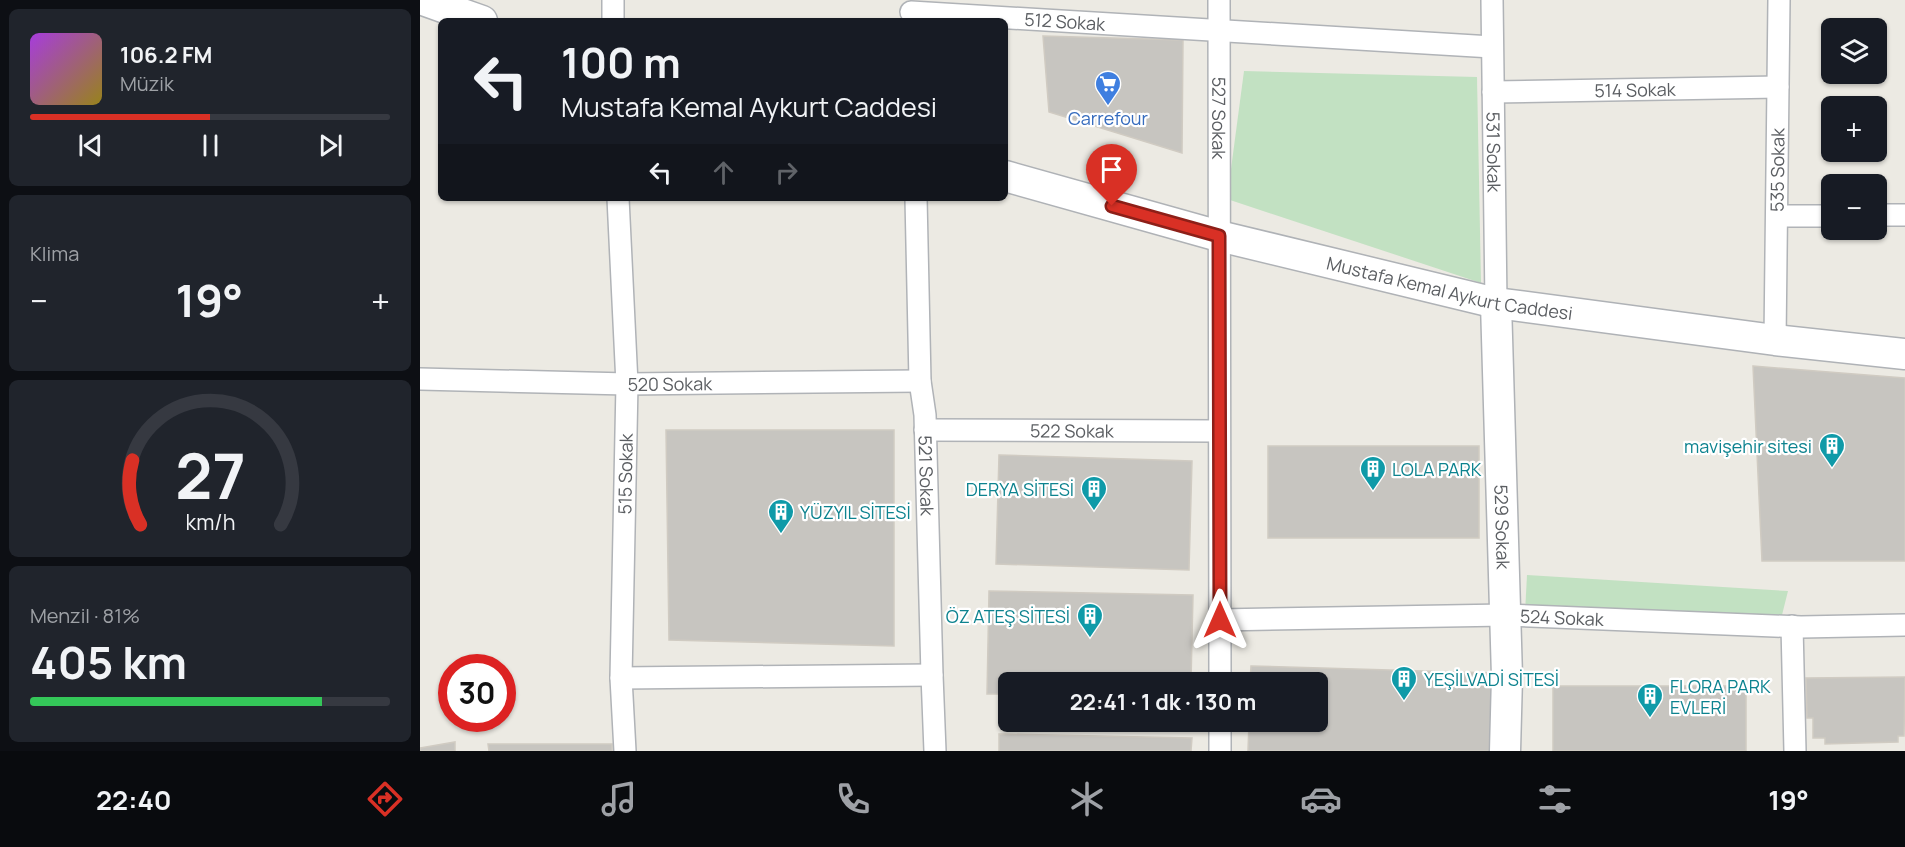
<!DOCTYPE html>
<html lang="tr">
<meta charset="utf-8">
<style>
:root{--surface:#171b24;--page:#20242c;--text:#f1f3f6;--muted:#9ea1a6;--line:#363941;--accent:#d93025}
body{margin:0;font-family:Manrope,sans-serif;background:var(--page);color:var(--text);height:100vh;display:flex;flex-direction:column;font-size:22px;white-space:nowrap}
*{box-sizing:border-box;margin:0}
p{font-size:20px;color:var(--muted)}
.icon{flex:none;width:33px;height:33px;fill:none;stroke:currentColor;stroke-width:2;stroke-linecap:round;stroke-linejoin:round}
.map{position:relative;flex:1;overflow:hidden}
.drawer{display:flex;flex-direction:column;gap:9px;padding:9px;background:#0d0f14;width:420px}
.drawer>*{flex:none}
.top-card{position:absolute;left:18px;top:18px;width:570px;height:183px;border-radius:9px;box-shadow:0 2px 4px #0004;background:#171b24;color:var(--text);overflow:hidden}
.tools{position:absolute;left:1401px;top:18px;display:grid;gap:12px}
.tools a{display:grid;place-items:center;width:66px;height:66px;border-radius:9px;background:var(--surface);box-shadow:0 2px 4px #0004;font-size:30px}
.speed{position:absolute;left:18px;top:654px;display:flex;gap:12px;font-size:30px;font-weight:700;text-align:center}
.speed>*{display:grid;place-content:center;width:78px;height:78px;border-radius:50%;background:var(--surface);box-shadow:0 2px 4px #0004;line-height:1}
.speed .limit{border:9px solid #d22;background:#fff;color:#111}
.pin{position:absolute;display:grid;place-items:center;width:51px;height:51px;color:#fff;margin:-62px -26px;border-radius:50% 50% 50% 0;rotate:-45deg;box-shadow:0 0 6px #0007}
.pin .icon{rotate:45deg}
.me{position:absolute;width:66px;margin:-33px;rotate:0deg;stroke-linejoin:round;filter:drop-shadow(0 0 4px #0008)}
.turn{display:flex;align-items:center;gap:21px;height:126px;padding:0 24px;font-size:27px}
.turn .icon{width:78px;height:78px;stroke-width:2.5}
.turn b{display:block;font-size:42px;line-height:51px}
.lanes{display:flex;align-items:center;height:57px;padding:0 24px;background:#0003;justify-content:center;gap:30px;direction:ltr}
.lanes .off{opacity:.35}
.big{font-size:45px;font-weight:700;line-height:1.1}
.drawer .card{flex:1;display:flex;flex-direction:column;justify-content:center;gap:9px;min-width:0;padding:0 21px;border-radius:9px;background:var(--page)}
.drawer .dial{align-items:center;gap:0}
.dial svg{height:156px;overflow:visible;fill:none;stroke:var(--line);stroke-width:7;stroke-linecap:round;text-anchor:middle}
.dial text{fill:var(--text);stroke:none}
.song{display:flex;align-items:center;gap:18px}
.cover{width:72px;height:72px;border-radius:9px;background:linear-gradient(135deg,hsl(280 70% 55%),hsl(50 70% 35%))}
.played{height:6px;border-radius:3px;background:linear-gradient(90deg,var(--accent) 50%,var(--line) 50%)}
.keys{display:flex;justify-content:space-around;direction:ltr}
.heat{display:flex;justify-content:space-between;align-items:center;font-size:33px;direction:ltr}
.charge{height:9px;border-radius:4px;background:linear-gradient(90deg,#34c759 81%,var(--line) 0)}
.trip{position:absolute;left:578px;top:672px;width:330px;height:60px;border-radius:9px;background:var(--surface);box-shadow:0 2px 4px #0004;font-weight:700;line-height:60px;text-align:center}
.tab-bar{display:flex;height:96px;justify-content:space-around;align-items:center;background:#090b0e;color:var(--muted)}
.tab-bar .icon{width:42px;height:42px}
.tab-bar .on{color:var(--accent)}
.tab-bar b{font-size:27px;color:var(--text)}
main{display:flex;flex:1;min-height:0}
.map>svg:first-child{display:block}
.green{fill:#c2e1c2}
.building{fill:#c7c5c0;stroke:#d0cbc2;stroke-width:1.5}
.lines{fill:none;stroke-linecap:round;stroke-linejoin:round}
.street-casing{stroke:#b0b3b7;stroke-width:24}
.secondary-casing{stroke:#afb2b6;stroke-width:33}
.street{stroke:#fff;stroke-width:21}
.secondary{stroke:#fff;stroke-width:30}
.route-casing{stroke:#8d1f18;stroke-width:15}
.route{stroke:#d93025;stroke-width:10}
.labels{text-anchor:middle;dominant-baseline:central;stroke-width:4.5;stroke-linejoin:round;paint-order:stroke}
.street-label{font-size:18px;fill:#5b5e62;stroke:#fff}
.shop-label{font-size:18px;fill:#366cbe;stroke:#fff}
.culture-label{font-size:18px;fill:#0d838f;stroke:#fff;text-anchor:start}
</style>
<main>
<section class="drawer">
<div class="card">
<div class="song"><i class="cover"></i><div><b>106.2 FM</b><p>Müzik</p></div></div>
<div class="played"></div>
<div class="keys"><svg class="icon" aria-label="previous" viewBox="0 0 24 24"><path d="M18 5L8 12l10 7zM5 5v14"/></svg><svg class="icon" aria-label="pause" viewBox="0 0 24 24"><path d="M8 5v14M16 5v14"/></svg><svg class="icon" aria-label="next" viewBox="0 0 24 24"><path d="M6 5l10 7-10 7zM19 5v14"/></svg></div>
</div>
<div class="card"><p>Klima</p>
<div class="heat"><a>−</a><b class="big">19°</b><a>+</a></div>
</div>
<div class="card dial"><svg viewBox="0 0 100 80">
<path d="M14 69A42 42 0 1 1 86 69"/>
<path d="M14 69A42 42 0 0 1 10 36" stroke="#d93025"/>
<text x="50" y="56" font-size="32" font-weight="700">27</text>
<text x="50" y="72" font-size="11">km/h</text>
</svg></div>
<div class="card"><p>Menzil · 81%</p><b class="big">405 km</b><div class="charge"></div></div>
</section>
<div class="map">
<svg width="1485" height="751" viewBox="0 0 1485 751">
<rect width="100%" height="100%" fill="#eceae3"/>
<!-- green -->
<g class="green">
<polygon points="824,71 1057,77 1061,283 807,199"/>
<polygon points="1107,575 1368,591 1360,623 1105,613"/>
</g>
<!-- building -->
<g class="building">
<polygon points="623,36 763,40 762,153 629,112"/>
<polygon points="1333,366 1485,378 1485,561 1342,561"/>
<polygon points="246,430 474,430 474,646 249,640"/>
<rect x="848" y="446" width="211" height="92"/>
<polygon points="579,455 772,461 769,570 576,564"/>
<polygon points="569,591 773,595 771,682 588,682 588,694 567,694"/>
<polygon points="831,666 1072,673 1069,751 828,751 829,722 897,722 897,682 830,682"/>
<polygon points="1485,677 1484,736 1478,736 1478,742 1405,744 1405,738 1393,738 1393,718 1387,718 1386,678"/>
<rect x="1133" y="686" width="193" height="65"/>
<polygon points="579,734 772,738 771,751 579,751"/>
<polygon points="35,742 35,751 0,751 0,748"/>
<polygon points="68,744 192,744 192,751 69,751"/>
</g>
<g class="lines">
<defs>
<g id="street">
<path id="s1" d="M799,0L800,682"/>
<path id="s2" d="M1072,0L1076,303"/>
<path id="s3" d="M491,12L1072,47"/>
<polyline points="193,21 193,0"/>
<path id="s4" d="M1073,92L1358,87"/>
<polyline points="198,198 207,384 201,678 205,751"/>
<path id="s5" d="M496,198L500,381L505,415L512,675L515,751"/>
<polyline points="1456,215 1485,215"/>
<polyline points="1357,216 1412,216"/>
<path id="s6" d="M1355,340L1359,0"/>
<path id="s7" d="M0,379L207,384L500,381"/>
<path id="s8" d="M505,430L799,431"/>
<path id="s9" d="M800,620L1085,615L1381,627L1485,625"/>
<polyline points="1372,626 1375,751"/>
<polyline points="201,678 512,675"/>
<polyline points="800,722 800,751"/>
</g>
<g id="secondary">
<polyline points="3,0 62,21"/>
<path id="s10" d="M585,176L799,236L1076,303L1355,340L1485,354"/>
<path id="s11" d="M1076,303L1087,677L1085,751"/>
</g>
</defs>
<!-- street casing -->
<use href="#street" class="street-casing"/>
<!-- secondary casing -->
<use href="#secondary" class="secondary-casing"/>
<!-- street -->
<use href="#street" class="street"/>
<!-- secondary -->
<use href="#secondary" class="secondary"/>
</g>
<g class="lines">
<defs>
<polyline id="route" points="692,206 799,236 800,620"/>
</defs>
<!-- route casing -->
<use href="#route" class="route-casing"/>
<!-- route -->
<use href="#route" class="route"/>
</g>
<!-- icons -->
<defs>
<symbol id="supermarket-pin" viewBox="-11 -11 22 30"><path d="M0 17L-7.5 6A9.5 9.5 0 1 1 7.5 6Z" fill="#3f7fe0" stroke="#fff"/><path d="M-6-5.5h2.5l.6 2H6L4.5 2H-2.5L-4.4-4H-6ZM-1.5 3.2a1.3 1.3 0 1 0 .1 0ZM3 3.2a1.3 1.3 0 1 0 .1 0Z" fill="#fff"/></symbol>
<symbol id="building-pin" viewBox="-11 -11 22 30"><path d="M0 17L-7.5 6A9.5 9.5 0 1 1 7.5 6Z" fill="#0f9aa8" stroke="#fff"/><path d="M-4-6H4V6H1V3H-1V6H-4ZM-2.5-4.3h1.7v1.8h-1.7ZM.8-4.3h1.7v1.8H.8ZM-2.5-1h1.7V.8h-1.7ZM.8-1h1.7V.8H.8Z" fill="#fff"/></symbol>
</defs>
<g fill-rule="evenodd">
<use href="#supermarket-pin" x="673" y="69" width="30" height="40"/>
<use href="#building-pin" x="1397" y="431" width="30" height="40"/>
<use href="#building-pin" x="938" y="454" width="30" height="40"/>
<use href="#building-pin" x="659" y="474" width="30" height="40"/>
<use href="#building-pin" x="346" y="497" width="30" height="40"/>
<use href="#building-pin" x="655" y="601" width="30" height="40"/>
<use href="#building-pin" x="969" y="664" width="30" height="40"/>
<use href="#building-pin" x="1215" y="681" width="30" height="40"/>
</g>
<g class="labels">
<!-- street labels -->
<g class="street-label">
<text stroke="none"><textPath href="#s3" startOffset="154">512 Sokak</textPath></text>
<text stroke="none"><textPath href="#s4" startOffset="142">514 Sokak</textPath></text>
<text stroke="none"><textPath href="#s1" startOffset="118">527 Sokak</textPath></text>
<text stroke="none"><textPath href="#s2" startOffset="152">531 Sokak</textPath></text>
<text stroke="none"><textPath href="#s6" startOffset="170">535 Sokak</textPath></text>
<text stroke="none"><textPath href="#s10" startOffset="459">Mustafa Kemal Aykurt Caddesi</textPath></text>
<text stroke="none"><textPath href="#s7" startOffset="250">520 Sokak</textPath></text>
<text stroke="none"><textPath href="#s8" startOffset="147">522 Sokak</textPath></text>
<text transform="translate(205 474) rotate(-89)">515 Sokak</text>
<text stroke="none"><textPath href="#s5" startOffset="278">521 Sokak</textPath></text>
<text stroke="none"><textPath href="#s11" startOffset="224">529 Sokak</textPath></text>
<text stroke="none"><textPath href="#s9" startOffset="342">524 Sokak</textPath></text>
</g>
<!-- shop labels -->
<g class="shop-label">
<text x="688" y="118">Carrefour</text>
</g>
<!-- culture labels -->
<g class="culture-label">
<text x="1392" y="446" text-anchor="end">mavişehir sitesi</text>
<text x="972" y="469">LOLA PARK</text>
<text x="654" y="489" text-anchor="end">DERYA SİTESİ</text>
<text x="380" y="512">YÜZYIL SİTESİ</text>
<text x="650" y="616" text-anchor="end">ÖZ ATEŞ SİTESİ</text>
<text x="1004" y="679">YEŞİLVADİ SİTESİ</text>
<text x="1250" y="686">FLORA PARK<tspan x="1250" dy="21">EVLERİ</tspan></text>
</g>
</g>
</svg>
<div class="tools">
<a><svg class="icon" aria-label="layers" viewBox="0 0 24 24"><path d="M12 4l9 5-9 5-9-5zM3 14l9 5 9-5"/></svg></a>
<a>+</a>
<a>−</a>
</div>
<div class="speed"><div class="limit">30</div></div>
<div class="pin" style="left:692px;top:206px;background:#d93025"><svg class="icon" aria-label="arrive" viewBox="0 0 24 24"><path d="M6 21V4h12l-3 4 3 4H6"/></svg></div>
<svg class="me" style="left:800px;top:620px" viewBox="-20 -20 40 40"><path d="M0-17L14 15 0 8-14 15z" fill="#d93025" stroke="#fff" stroke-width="4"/></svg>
<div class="trip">22:41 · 1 dk · 130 m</div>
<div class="top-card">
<div class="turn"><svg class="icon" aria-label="left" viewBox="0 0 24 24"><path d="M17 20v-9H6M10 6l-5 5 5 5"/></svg><div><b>100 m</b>Mustafa Kemal Aykurt Caddesi</div></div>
<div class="lanes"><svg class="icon" aria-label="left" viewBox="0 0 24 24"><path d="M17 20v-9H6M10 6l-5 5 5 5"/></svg><svg class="icon off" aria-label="ahead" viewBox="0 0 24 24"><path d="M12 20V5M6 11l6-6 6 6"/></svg><svg class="icon off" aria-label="right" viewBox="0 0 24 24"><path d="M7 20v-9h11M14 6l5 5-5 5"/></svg></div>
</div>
</div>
</main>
<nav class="tab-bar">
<b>22:40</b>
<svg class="icon on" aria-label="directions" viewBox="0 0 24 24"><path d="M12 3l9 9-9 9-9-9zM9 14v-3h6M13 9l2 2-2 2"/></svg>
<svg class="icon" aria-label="music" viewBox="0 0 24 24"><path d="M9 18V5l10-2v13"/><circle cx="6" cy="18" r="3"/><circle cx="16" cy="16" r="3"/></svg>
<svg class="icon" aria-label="phone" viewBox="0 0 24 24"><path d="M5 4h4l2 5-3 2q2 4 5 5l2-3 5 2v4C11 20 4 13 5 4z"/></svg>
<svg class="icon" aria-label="climate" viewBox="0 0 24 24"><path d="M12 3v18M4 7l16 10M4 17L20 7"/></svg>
<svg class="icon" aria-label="car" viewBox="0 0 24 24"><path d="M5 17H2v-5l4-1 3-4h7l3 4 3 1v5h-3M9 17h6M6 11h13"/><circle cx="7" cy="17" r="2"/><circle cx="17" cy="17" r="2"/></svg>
<svg class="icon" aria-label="filters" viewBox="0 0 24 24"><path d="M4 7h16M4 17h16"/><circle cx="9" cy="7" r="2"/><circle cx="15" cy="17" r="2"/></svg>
<b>19°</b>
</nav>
